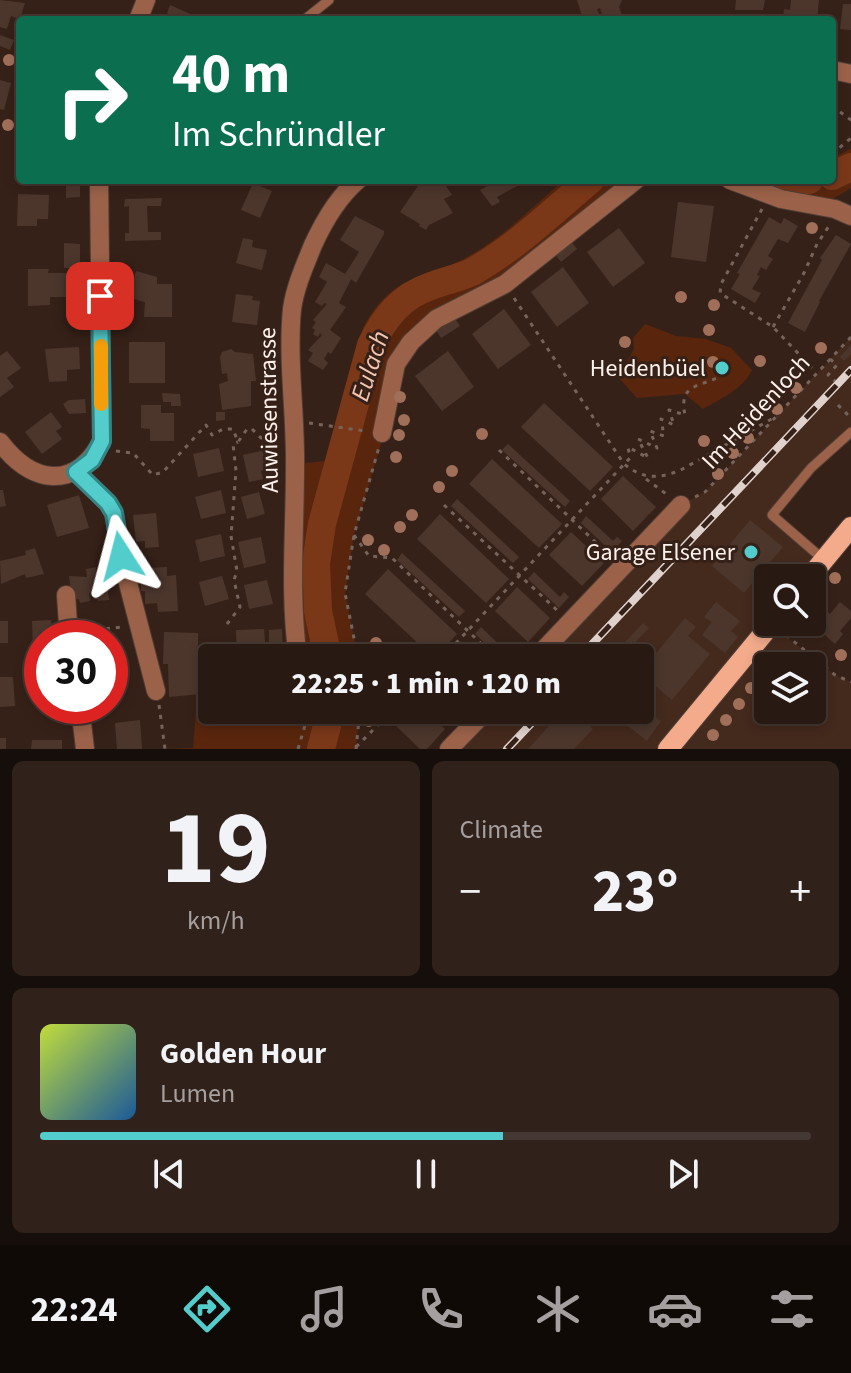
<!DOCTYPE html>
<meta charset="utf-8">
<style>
:root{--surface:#281912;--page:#30221b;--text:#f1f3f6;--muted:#a5a09f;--line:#443832;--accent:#52cdcc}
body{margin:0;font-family:"Source Sans 3",sans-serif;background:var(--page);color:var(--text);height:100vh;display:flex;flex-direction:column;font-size:30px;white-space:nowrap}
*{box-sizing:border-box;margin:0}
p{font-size:26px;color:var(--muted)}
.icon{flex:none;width:44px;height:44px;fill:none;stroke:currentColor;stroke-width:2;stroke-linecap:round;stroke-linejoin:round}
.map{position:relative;height:749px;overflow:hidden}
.drawer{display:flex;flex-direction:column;gap:12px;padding:12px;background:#160e0a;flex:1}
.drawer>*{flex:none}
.banner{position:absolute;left:16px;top:16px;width:820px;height:168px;border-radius:8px;box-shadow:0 4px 12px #0003,0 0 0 2px var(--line);background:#0b6e4f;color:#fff;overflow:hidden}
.controls{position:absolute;left:754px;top:564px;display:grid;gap:16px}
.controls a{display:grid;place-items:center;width:72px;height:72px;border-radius:8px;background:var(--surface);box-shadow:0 4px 12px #0003,0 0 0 2px var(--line);font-size:40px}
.speed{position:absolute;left:24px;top:620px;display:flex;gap:16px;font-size:40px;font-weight:700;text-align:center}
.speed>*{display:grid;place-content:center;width:104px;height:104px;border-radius:50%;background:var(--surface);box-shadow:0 4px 12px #0003,0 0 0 2px var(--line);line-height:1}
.speed .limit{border:12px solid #d22;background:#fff;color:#111}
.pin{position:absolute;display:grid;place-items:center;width:68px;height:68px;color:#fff;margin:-34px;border-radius:16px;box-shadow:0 4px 12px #0006}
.me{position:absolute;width:88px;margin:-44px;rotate:351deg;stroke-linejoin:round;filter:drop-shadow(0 0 6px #0008)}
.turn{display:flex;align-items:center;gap:28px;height:168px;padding:0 24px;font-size:36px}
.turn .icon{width:104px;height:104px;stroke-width:2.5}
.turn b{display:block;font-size:56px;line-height:68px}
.big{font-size:60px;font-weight:800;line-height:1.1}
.drawer .widget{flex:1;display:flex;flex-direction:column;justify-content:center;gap:12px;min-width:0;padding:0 28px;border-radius:12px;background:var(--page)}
.drawer .dial{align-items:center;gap:0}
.dial b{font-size:104px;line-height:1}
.song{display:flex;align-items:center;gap:24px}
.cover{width:96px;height:96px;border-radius:12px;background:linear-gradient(135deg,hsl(70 70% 55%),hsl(210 70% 35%))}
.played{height:8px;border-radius:4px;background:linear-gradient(90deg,var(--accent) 60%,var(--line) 60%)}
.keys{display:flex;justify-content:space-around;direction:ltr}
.heat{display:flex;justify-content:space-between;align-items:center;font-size:44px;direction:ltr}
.drawer .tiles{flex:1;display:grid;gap:12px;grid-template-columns:1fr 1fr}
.widget:last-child{grid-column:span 2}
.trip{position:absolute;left:198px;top:644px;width:456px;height:80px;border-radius:8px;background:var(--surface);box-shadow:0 4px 12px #0003,0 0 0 2px var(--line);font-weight:800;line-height:80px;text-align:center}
.menu{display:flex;height:128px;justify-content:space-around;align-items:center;background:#100a07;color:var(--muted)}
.menu .icon{width:56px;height:56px}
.menu .current{color:var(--accent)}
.menu b{font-size:36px;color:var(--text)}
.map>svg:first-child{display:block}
.built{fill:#44291d;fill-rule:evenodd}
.green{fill:#59260d}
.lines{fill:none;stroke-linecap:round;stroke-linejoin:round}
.river{stroke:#7a3819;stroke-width:28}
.building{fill:#4c362c}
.lane-casing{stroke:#523e36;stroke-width:11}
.street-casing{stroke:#523e36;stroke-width:20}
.primary-casing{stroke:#523e36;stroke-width:22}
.path{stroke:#76645c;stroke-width:3;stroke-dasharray:4 6;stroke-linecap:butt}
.lane{stroke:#9b6249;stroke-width:9}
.street{stroke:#9b6249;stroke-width:18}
.primary{stroke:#f3ab8c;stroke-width:20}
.rail-casing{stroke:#dfd2cc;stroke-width:8}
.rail{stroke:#362118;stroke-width:5;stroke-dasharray:15;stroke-linecap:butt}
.tree{fill:#a06f5a}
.route-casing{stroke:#358585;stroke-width:20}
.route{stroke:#52cdcc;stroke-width:14}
.slow{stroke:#f59e0b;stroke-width:14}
.poi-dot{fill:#52cdcc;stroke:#362118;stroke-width:3}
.labels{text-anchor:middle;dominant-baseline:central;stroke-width:6;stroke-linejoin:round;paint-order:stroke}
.poi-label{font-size:24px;fill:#fdf1ec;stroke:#362118;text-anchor:end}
.street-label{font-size:24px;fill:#fdf1ec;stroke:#362118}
.water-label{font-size:26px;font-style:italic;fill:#f5c5b0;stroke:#362118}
</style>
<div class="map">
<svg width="851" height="749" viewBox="0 0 851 749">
<rect width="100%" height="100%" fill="#362118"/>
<!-- built -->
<path class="built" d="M851,337V433L772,514L824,560L809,578H768V622L835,675L851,682V749H449L487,710H640V658H536L681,505L705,492ZM768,666H812V710H768Z"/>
<!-- green -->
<g class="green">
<polygon points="851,149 851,188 821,206 730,180 832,180 832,158"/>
<path d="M564,180H636L411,342L354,535L345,593L358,658H298L295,464L325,461L363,328C395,269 423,284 472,254C503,237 537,203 564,180Z"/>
<path d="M645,324L676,336L706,339L731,348L752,370C742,390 722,398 703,409L685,394L637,398L618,377L634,349L633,338Z"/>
<polygon points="212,707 212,710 360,710 356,747 356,749 165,749 193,748 196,712"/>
</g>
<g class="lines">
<!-- river -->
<g class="river">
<polyline points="832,176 851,167"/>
<polyline points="784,180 792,183 809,180"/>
<path d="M328,658L318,611L316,563L322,524L371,345C384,318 401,296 431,286C444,281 459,278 472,272C515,248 552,212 590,180"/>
<polyline points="321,749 331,710"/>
</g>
</g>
<!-- building -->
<g class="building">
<polygon points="0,0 25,3 20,19 11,16 7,29 0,27"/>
<polygon points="577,0 622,0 619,7 622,15 604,20 600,8 597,9 601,20 591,20 589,14 582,16"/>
<polygon points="736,0 765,0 763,10 735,10"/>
<polygon points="791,0 819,0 817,20 783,19 784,9 790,10"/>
<polygon points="843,4 851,4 851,30 840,29"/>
<polygon points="170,5 204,20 169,20 171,15 167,13"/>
<polygon points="0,35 14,40 10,50 0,46"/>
<polygon points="0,80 11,83 4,110 0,109"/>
<polygon points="416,180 442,180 452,195 444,199 453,213 429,225 426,230 419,226 420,224 400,212 418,186 414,181"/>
<polygon points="499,180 528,180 497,197 500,202 492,206 480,190"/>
<polygon points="253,183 272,191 260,218 241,210"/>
<polygon points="66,185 80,185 80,197 66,198"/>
<polygon points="18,194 49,195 48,219 37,219 37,226 17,226"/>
<polygon points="162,198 161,206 147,206 148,232 161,232 161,240 125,241 125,233 129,233 129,206 124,207 125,199"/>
<polygon points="678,202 714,206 706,262 671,257"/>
<polygon points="355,216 384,231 384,234 356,283 351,279 339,303 346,307 330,330 341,338 331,354 328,352 324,359 328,363 323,370 308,361 313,353 308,350 322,335 320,333 318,337 313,334 315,330 312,328 316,322 313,320 327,304 324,303 322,306 315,302 327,282 319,277 326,263 345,274 359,252 340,240"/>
<polygon points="769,217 781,224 784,218 798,226 788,243 778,239 768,256 773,259 766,270 761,267 757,275 760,276 752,289 761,293 755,303 731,289 740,274 737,273"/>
<polygon points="619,228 645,263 613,287 587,252"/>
<polygon points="836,235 851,244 819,301 820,302 805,332 788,323 822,260 820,258"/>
<polygon points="243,238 253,240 252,247 267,250 262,270 236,263"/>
<polygon points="571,241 577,249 561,262 555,254"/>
<polygon points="64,243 80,244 80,268 64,268"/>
<polygon points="563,267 589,303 557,327 531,292"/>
<polygon points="28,269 49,269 48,273 75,273 75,297 50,297 50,305 28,306"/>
<polygon points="136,271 157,277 157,284 172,284 172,317 144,317 145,302 129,298"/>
<polygon points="236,294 253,296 252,300 260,301 257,325 232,322"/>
<polygon points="504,309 531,345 498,369 472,334"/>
<polygon points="454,317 460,326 441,338 436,330"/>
<rect x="129" y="342" width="36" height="41"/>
<polygon points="851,345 851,354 844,361 840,357"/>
<polygon points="79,347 80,369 67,370 67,381 49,382 45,349"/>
<polygon points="231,349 235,352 253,354 256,381 251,381 251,406 222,410 219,384 228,381 227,373 222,374 220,357 222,352"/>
<polygon points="7,351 21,368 7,378 14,387 0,397 0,356"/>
<polygon points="448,351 474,387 442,411 415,376"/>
<polygon points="162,393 180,394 181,406 171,406 171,402 163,402"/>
<polygon points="85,399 86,413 69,414 63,404 69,400"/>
<polygon points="544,403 613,467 590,491 521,427"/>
<polygon points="141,405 161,405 161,413 174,413 174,441 150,441 150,429 141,428"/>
<polygon points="51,412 62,427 56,431 62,439 42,454 25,432"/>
<polygon points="216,412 225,412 225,420 216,421"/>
<polygon points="508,444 570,501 565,507 502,450"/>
<polygon points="219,448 224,471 198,477 193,454"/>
<polygon points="265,450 269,469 261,471 263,479 249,482 243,455"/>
<polygon points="492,459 562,524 539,548 469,484"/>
<polygon points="623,476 656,507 633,531 601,499"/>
<polygon points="0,490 3,490 6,506 0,507"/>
<polygon points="221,490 226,513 201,519 195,497"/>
<polygon points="259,492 265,514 247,519 241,497"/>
<polygon points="79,495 89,528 57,537 47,505"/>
<polygon points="457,499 519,557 513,563 451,506"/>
<polygon points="156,513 159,547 145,548 145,541 136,542 133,515"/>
<polygon points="440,514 509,579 486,603 417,539"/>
<polygon points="586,516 613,541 617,537 622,541 612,552 581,523"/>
<polygon points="750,520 783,547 744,593 712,566"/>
<polygon points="571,532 604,563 582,586 549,555"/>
<polygon points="221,534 225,556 200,562 195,540"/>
<polygon points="261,537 266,563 244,568 238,542"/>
<polygon points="35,548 44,574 26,578 25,574 1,584 0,561 26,555 25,551"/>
<polygon points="402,553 465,611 459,617 397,560"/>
<polygon points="96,567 96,570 105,569 109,600 98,601 96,592 89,593 90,601 80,603 79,599 72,600 69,576 87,577 86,569"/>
<polygon points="167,567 167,576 176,575 178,611 158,612 157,603 145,604 145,591 141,591 141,575 146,575 146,568"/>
<polygon points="388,569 457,634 434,658 365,594"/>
<polygon points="534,572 560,597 564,592 569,597 559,608 528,579"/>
<polygon points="222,576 229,599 205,606 199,582"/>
<polygon points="267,580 273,604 249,609 244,585"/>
<polygon points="517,587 550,618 528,642 495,611"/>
<polygon points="716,602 740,621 731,631 738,637 725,653 702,635 712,622 704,617"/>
<polygon points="840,602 851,611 851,618 840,631 843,634 835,644 824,634 821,638 809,628 824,609 830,614"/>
<polygon points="685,618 696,627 688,636 710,654 672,700 640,673"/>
<polygon points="51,620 53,638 42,638 42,647 33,648 32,621"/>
<rect x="0" y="621" width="8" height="22"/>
<polygon points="643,623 649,628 620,658 610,658"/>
<polygon points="481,627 507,652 512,647 516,652 511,658 501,658 475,634"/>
<polygon points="264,629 265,642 269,642 269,630 282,629 283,658 269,658 269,650 265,651 265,658 237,658 236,630"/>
<polygon points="164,632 198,633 198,664 202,665 201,694 169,697 168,664 163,664"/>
<polygon points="465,643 481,658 451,658"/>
<polygon points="120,648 125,682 110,685 110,650"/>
<polygon points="0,677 13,677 15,706 0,707"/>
<polygon points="42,679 42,700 40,700 38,680"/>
<polygon points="642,707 661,721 647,741 628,726"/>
<polygon points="401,710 425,710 445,729 427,749 420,749 391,721"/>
<polygon points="445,710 461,710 453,718"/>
<polygon points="564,710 573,710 593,729 574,749 528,749"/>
<polygon points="140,720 142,749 117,749 115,723"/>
<rect x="0" y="738" width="6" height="11"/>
<polygon points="32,740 62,740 62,749 31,749"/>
</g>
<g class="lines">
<defs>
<g id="lane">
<polyline points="304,20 329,0"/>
<polyline points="824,560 772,515 811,468 851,432"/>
</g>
<g id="street">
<polyline points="138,20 146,0"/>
<polyline points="832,70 851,74"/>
<polyline points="730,180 781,199 835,209 851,216"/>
<polyline points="382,433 396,364 411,342 436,319 505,284 636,180"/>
<path d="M0,442C31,483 74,492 102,441L99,180"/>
<polyline points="76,472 108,503 114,513 121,556 156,691"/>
<polyline points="66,595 69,638"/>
<path d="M298,658C289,595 295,532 295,468C296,416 287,361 292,309C295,287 305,265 313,245C324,221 338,197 358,180"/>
<polyline points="536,658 681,505"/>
<polyline points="80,706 85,749"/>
<polyline points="449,749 487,710"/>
</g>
<g id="primary">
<polyline points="809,578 851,527"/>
<polyline points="668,749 773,622"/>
</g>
</defs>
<!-- lane casing -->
<use href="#lane" class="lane-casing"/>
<!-- street casing -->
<use href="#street" class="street-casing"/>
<!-- primary casing -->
<use href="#primary" class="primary-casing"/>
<!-- path -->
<g class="path">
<polyline points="832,106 851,120"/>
<polyline points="832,154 851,138"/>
<polyline points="817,180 819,190"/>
<polyline points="762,209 721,284 720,293 773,327 816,372"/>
<path d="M514,298L624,464C643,479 656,479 679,471L777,416"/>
<polyline points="773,327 804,273 817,244 829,226"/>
<polyline points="830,359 837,365 828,375 835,381"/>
<polyline points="838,405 851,418"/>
<polyline points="309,423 365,431"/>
<polyline points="499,450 610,556"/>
<polyline points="116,451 133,453 153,475 163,472 206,425 212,435 223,429 233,429 238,442 247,429 252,429 261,438 274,435 277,423"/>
<polyline points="646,479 669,496"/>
<polyline points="695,497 705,492 851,337"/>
<polyline points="444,505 558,611"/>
<polyline points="354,535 369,556 392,558 496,658"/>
<polyline points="227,624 240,607 234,580 237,571 231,536 236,471 233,444 238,442"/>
<polyline points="86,631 122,627"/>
<polyline points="786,635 835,675 851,682"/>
<polyline points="358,658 345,593 354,535 379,447"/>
<path d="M442,658L630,458L628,447L648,458L638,439L657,448L650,431L664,436L661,419L674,425L669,410L685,415C678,383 701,387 721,376L722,368"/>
<polyline points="159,705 165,749"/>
<polyline points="441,710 454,722"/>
<polyline points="356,747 393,710"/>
<polyline points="298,749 306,722 305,710"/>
<polyline points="356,749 360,710"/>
</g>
<!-- lane -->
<use href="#lane" class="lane"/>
<!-- street -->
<use href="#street" class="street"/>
<!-- primary -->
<use href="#primary" class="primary"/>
<defs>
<g id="rail">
<polyline points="579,658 851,370"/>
<polyline points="507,749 544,710"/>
</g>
</defs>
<!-- rail casing -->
<use href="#rail" class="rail-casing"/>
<!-- rail -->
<use href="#rail" class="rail"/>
</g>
<!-- trees -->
<g class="tree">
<circle cx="9" cy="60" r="6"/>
<circle cx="8" cy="125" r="6"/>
<circle cx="812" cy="228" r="6"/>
<circle cx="681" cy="297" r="6"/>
<circle cx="714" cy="305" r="6"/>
<circle cx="709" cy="330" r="6"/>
<circle cx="625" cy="342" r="6"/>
<circle cx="821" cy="348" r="6"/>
<circle cx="760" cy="361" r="6"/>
<circle cx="713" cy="362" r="6"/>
<circle cx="796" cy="388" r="6"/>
<circle cx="400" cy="397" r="6"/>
<circle cx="777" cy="409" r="6"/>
<circle cx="404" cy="420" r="6"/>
<circle cx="482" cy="434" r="6"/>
<circle cx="399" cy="435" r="6"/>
<circle cx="748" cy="438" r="6"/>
<circle cx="704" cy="441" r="6"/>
<circle cx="733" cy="453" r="6"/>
<circle cx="396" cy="457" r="6"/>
<circle cx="452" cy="471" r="6"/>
<circle cx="718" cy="474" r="6"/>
<circle cx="439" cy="487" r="6"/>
<circle cx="412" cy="515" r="6"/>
<circle cx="400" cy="527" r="6"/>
<circle cx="368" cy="540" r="6"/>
<circle cx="384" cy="550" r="6"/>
<circle cx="835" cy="578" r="6"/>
<circle cx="801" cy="629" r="6"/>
<circle cx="376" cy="643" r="6"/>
<circle cx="841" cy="655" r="6"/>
<circle cx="776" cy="659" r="6"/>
<circle cx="751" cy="688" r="6"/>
<circle cx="739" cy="704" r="6"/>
<circle cx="726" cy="720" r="6"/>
<circle cx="369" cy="721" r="6"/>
<circle cx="713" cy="735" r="6"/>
</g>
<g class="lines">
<defs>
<polyline id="route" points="100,296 102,441 92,460 76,472 108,503 114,513 121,556"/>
</defs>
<!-- route casing -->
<use href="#route" class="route-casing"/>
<!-- route -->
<use href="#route" class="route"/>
<!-- slow -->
<polyline class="slow" points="101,346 101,404"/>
</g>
<!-- markers -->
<g class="poi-dot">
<circle cx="722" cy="368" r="8"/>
<circle cx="751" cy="552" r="8"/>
</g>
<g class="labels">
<!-- poi labels -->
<g class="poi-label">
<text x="706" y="368">Heidenbüel</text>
<text x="735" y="552">Garage Elsener</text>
</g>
<!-- street labels -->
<g class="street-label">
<text transform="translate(269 410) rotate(-91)">Auwiesenstrasse</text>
<text transform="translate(756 412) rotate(-47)">Im Heidenloch</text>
</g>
<!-- water labels -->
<g class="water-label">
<text transform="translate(370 366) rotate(-72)">Eulach</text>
</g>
</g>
</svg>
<div class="controls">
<a><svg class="icon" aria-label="search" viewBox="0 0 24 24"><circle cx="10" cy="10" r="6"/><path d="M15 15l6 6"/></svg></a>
<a><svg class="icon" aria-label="layers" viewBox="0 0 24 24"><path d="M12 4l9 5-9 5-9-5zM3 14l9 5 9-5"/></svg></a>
</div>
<div class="speed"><div class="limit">30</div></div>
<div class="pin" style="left:100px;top:296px;background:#d93025"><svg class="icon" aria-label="arrive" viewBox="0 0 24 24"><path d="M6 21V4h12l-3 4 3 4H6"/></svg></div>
<svg class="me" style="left:121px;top:556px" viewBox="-20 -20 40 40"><path d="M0-17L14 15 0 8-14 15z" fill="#52cdcc" stroke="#fff" stroke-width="4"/></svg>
<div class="trip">22:25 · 1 min · 120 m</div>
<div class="banner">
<div class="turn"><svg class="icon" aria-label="right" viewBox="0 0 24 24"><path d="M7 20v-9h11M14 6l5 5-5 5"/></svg><div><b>40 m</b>Im Schründler</div></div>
</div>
</div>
<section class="drawer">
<div class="tiles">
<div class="widget dial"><b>19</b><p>km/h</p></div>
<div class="widget"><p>Climate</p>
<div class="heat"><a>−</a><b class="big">23°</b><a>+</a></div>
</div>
<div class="widget">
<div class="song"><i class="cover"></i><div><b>Golden Hour</b><p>Lumen</p></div></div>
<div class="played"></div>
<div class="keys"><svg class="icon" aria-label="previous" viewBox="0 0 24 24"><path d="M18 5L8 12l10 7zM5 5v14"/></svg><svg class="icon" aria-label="pause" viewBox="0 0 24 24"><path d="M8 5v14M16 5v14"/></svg><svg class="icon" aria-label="next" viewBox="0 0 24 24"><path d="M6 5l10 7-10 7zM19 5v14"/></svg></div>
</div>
</div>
</section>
<nav class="menu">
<b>22:24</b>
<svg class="icon current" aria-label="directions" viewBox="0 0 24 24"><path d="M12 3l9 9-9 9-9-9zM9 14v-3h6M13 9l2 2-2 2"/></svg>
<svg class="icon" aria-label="music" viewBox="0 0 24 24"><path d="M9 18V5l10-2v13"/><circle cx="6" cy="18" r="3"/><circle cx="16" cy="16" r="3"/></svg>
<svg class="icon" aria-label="phone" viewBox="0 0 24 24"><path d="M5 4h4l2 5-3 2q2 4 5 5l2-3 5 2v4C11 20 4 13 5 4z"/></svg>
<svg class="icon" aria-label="climate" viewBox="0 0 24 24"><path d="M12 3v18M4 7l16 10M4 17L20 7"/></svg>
<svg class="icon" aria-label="car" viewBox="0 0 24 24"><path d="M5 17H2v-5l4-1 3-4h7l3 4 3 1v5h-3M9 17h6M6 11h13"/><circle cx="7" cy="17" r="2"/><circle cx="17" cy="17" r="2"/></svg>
<svg class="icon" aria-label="filters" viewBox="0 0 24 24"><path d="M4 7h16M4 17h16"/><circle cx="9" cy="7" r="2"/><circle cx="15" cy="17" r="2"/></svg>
</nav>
